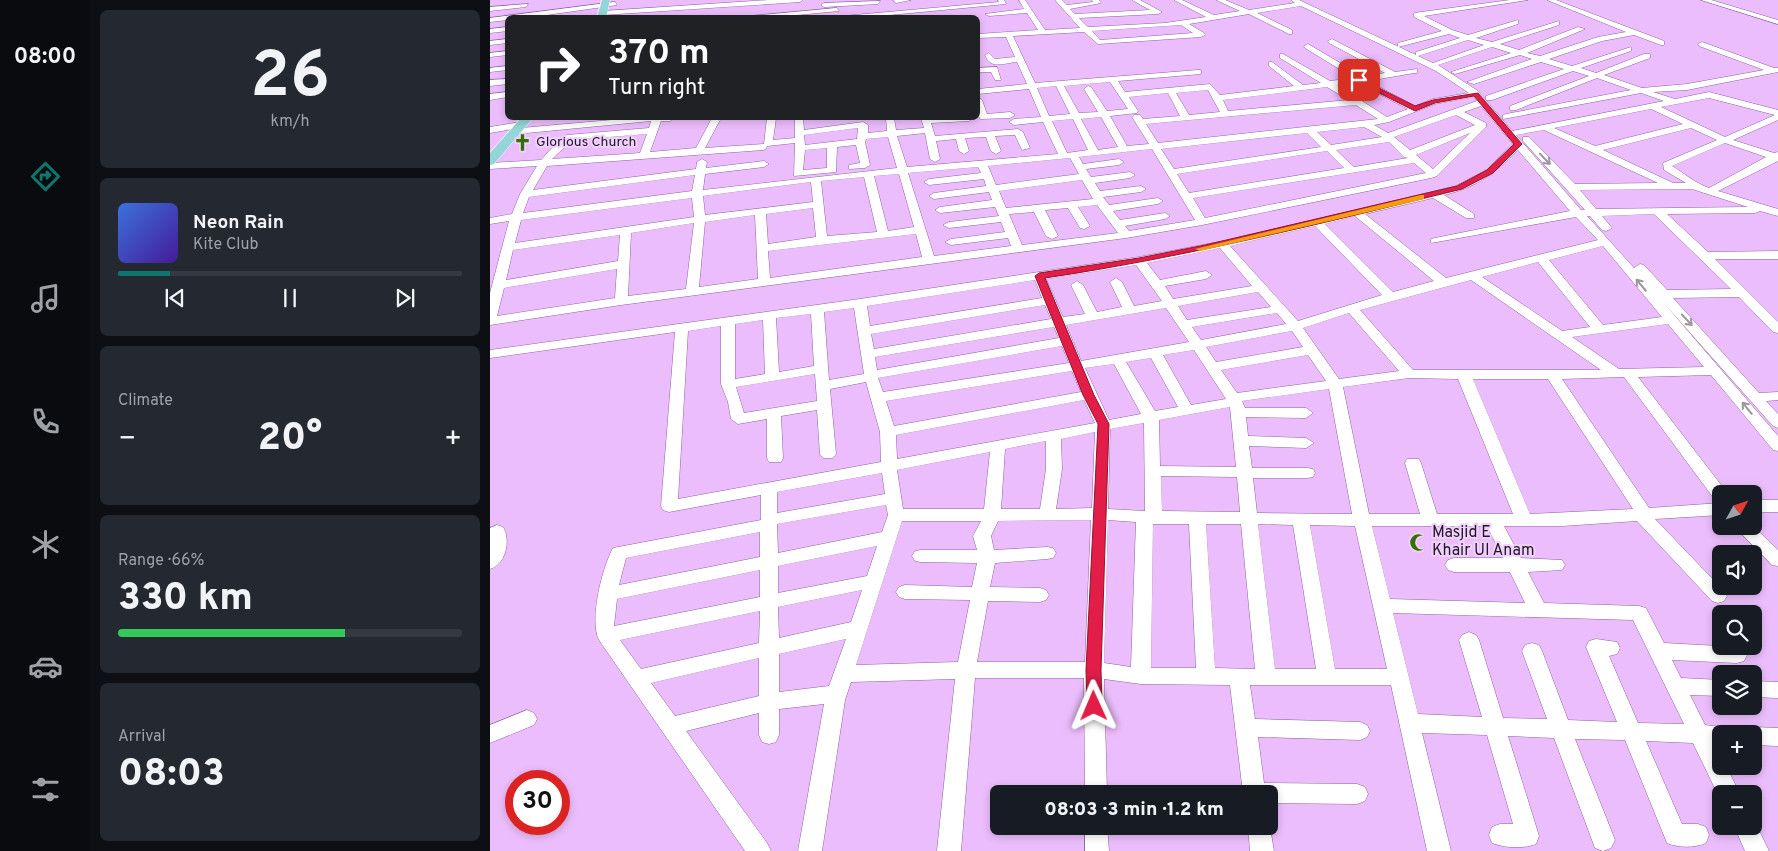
<!DOCTYPE html>
<meta charset="utf-8">
<style>
:root{--surface:#171b24;--page:#242831;--text:#f1f3f6;--muted:#9ea1a6;--line:#363941;--accent:#0f766e}
body{margin:0;font-family:Overpass,sans-serif;background:var(--page);color:var(--text);height:100vh;display:flex;flex-direction:column;font-size:19px;white-space:nowrap}
*{box-sizing:border-box;margin:0}
p{font-size:16px;color:var(--muted)}
.icon{flex:none;width:28px;height:28px;fill:none;stroke:currentColor;stroke-width:2;stroke-linecap:round;stroke-linejoin:round}
.map{position:relative;flex:1;overflow:hidden}
.sheet{display:flex;flex-direction:column;gap:10px;padding:10px;background:#0d0f14;width:400px}
.sheet>*{flex:none}
.guide{position:absolute;left:15px;top:15px;width:475px;height:105px;border-radius:8px;box-shadow:0 2px 8px #0003;background:#202124;color:#fff;overflow:hidden}
.needle{width:32px;rotate:50deg}
.buttons{position:absolute;left:1222px;top:485px;display:grid;gap:10px}
.buttons a{display:grid;place-items:center;width:50px;height:50px;border-radius:8px;background:var(--surface);box-shadow:0 2px 8px #0003;font-size:25px}
.speed{position:absolute;left:15px;top:770px;display:flex;gap:10px;font-size:25px;font-weight:700;text-align:center}
.speed>*{display:grid;place-content:center;width:65px;height:65px;border-radius:50%;background:var(--surface);box-shadow:0 2px 8px #0003;line-height:1}
.speed .limit{border:8px solid #d22;background:#fff;color:#111}
.pin{position:absolute;display:grid;place-items:center;width:42px;height:42px;color:#fff;margin:-21px;border-radius:10px;box-shadow:0 2px 8px #0006}
.me{position:absolute;width:55px;margin:-28px;rotate:359deg;stroke-linejoin:round;filter:drop-shadow(0 0 4px #0008)}
.turn{display:flex;align-items:center;gap:18px;height:105px;padding:0 20px;font-size:22px}
.turn .icon{width:65px;height:65px;stroke-width:2.5}
.turn b{display:block;font-size:35px;line-height:42px}
.big{font-size:38px;font-weight:800;line-height:1.1}
.sheet .widget{flex:1;display:flex;flex-direction:column;justify-content:center;gap:8px;min-width:0;padding:0 18px;border-radius:8px;background:var(--page)}
.sheet .dial{align-items:center;gap:0}
.dial b{font-size:65px;line-height:1}
.song{display:flex;align-items:center;gap:15px}
.cover{width:60px;height:60px;border-radius:8px;background:linear-gradient(135deg,hsl(220 70% 55%),hsl(260 70% 35%))}
.played{height:5px;border-radius:2px;background:linear-gradient(90deg,var(--accent) 15%,var(--line) 15%)}
.keys{display:flex;justify-content:space-around;direction:ltr}
.heat{display:flex;justify-content:space-between;align-items:center;font-size:28px;direction:ltr}
.charge{height:8px;border-radius:4px;background:linear-gradient(90deg,#34c759 66%,var(--line) 0)}
.trip{position:absolute;left:500px;top:785px;width:288px;height:50px;border-radius:8px;background:var(--surface);box-shadow:0 2px 8px #0003;font-weight:800;line-height:50px;text-align:center}
main{display:flex;flex:1;min-height:0}
.tab-bar{display:flex;flex-direction:column;width:90px;justify-content:space-around;align-items:center;background:#090b0e;color:var(--muted)}
.tab-bar .icon{width:35px;height:35px}
.tab-bar .current{color:var(--accent)}
.tab-bar b{font-size:22px;color:var(--text)}
.map>svg:first-child{display:block}
.lines{fill:none;stroke-linecap:round;stroke-linejoin:round}
.minor-casing{stroke:#8f649e;stroke-width:1}
.major-casing{stroke:#fff;stroke-width:1}
.minor{fill:#fff;fill-rule:evenodd}
.major{fill:#94d6d7;fill-rule:evenodd}
.oneway{stroke:#9d95a0}
.route{fill:#e11d48;stroke:#92132f}
.slow{fill:#f59e0b}
.labels{text-anchor:middle;dominant-baseline:central;stroke-width:4;stroke-linejoin:round;paint-order:stroke}
.far-poi-label{font-size:14px;fill:#26142c;stroke:#efd2f9;text-anchor:start}
.poi-label{font-size:16px;fill:#26142c;stroke:#efd2f9;text-anchor:start}
</style>
<main>
<nav class="tab-bar">
<b>08:00</b>
<svg class="icon current" aria-label="directions" viewBox="0 0 24 24"><path d="M12 3l9 9-9 9-9-9zM9 14v-3h6M13 9l2 2-2 2"/></svg>
<svg class="icon" aria-label="music" viewBox="0 0 24 24"><path d="M9 18V5l10-2v13"/><circle cx="6" cy="18" r="3"/><circle cx="16" cy="16" r="3"/></svg>
<svg class="icon" aria-label="phone" viewBox="0 0 24 24"><path d="M5 4h4l2 5-3 2q2 4 5 5l2-3 5 2v4C11 20 4 13 5 4z"/></svg>
<svg class="icon" aria-label="climate" viewBox="0 0 24 24"><path d="M12 3v18M4 7l16 10M4 17L20 7"/></svg>
<svg class="icon" aria-label="car" viewBox="0 0 24 24"><path d="M5 17H2v-5l4-1 3-4h7l3 4 3 1v5h-3M9 17h6M6 11h13"/><circle cx="7" cy="17" r="2"/><circle cx="17" cy="17" r="2"/></svg>
<svg class="icon" aria-label="filters" viewBox="0 0 24 24"><path d="M4 7h16M4 17h16"/><circle cx="9" cy="7" r="2"/><circle cx="15" cy="17" r="2"/></svg>
</nav>
<section class="sheet">
<div class="widget dial"><b>26</b><p>km/h</p></div>
<div class="widget">
<div class="song"><i class="cover"></i><div><b>Neon Rain</b><p>Kite Club</p></div></div>
<div class="played"></div>
<div class="keys"><svg class="icon" aria-label="previous" viewBox="0 0 24 24"><path d="M18 5L8 12l10 7zM5 5v14"/></svg><svg class="icon" aria-label="pause" viewBox="0 0 24 24"><path d="M8 5v14M16 5v14"/></svg><svg class="icon" aria-label="next" viewBox="0 0 24 24"><path d="M6 5l10 7-10 7zM19 5v14"/></svg></div>
</div>
<div class="widget"><p>Climate</p>
<div class="heat"><a>−</a><b class="big">20°</b><a>+</a></div>
</div>
<div class="widget"><p>Range · 66%</p><b class="big">330 km</b><div class="charge"></div></div>
<div class="widget"><p>Arrival</p><b class="big">08:03</b></div>
</section>
<div class="map">
<svg width="1288" height="851" viewBox="0 0 1288 851">
<rect width="100%" height="100%" fill="#ecbdfd"/>
<g class="lines">
<defs>
<g id="minor">
<polygon points="279,0 313,0 310,2 113,15 109,13 113,11"/>
<polygon points="403,0 421,0 406,3"/>
<polygon points="508,0 514,0 516,4 368,18 331,18 509,2"/>
<path d="M529,0H535L555,30L590,28L565,0H572L577,5L603,2L602,0H609L611,3L580,9L585,14L660,10L642,0H650L672,12L668,14L589,18L598,27L675,23L716,17L684,0H692L724,15L750,11L726,0H735L759,10L805,3L801,0H809L926,55V52L970,38L959,34L908,47V43L952,31L924,17V13L1020,0H1038L934,16L962,30L978,35L1028,20V24L986,38L1002,42L1069,21V25L1010,44L1029,50L1088,27L1095,29L1037,53L1050,56L1108,37L1136,32L1057,0H1066L1174,41V45H1171L1144,35L1112,41L1059,59L1082,66L1141,47V51L1091,68L1106,73L1154,54H1160V58L1114,75L1152,88L1197,84L1274,70L1209,46L1208,44L1212,42L1284,68H1288V72L1283,73L1197,90L1163,92L1185,99L1219,92L1288,110V120L1243,140L1284,153L1288,152V161L1228,191L1288,209V216L1270,211L1265,213L1177,214L1218,252L1288,251V259H1225L1288,322V333L1283,332L1249,297L1183,298L1269,393L1288,392V400L1276,401L1288,414V428L1283,426L1172,301L1288,436V451L1283,450L1221,375L1148,377L1238,494H1231V502L1225,500L1134,377L1072,379L1159,508L1231,503V515L1165,519L1234,591L1237,596L1234,601L1228,603L1222,601L1147,521L1072,526H1014L1031,558L1072,560L1075,565L1072,570L1038,572L1054,603L1149,606L1156,608L1174,643L1247,647L1254,649L1257,655L1254,661L1247,663L1182,660L1191,678L1231,680V696L1200,695L1215,725L1238,728L1241,734H1231V744H1225L1231,756V766H1236L1250,794H1231V801L1203,743L1156,741L1192,824H1208L1216,827L1219,835L1216,843C1204,848 1189,848 1177,843L1135,740L1085,739L1125,840L1121,848L1113,851L1105,848L1064,738L1018,736L1049,836L1046,844C1033,849 1015,848 1002,843L999,835L1002,827L1010,824H1023L997,735L932,733L961,851H937L901,685H760L765,719L870,722L877,725L880,731L877,737L870,740L768,737L774,783L867,784L875,787L878,794L875,801L867,804L779,803V794L753,793L740,685L651,684L614,679L617,794H595L594,678H485L471,851H447L465,679L361,682L355,700L332,851H308L334,704L289,709V735L286,742L279,744L272,742L269,735V713L196,731L277,843L281,851H255L109,640C99,621 112,568 123,548L271,520V495L179,512L173,510L171,506L185,332L0,358V350L370,299L649,257L744,239L966,186L996,170L1023,144L991,106L974,112L996,123V127L947,176L941,178L712,225L636,238L131,305L0,325V293L19,221L0,224V218L22,214L30,194L47,166L0,169V163L51,160L71,138L77,135L159,128L161,121L26,134L23,133V129L0,133V127L31,122L36,125L31,128L144,118H184L180,121H171L160,152L206,148L222,118H231L215,148L274,144L277,118H286L283,140L305,138V118H313L314,130L373,122L378,125V133L397,131L396,118H404L406,130L434,128L431,118H483L479,121L441,123L445,136L528,129L533,132L540,148L532,150L525,135L505,136L511,151L506,154L501,151L496,137L475,138L479,151L474,154L469,151L466,139L446,141L450,159L445,162L440,159L435,133L407,136L417,167L568,154L553,122L524,125L519,122L524,119L551,117L539,89L488,94V89L537,84L527,62C513,63 501,70 495,55L499,53L505,59L525,57L516,37L488,38V34L548,30L537,13L499,16L495,14L534,9ZM811,6L946,71L979,93L943,99L925,106L878,81L924,73H927V69L905,72L842,39L838,41L839,43L895,73L874,77L818,44L814,46L815,48L864,78L840,81L793,54H790V58L831,83L813,85L782,62H779V66L804,86L730,95L720,84L635,92L628,81L711,74V70H708L545,83L523,36L594,32L608,44L711,37L715,35L714,33L699,24L759,14L799,34H802V30L767,13ZM691,25L703,33L610,40L602,31ZM978,40L994,45L943,63L928,56ZM1002,47L1021,53L961,72L965,74L1030,55L1042,59L977,82L984,84L1051,62L1074,69L996,96V100H1002L1083,71L1099,76L1020,106V110H1026L1107,78L1141,90L1016,114L1013,115V119L1151,93L1174,101L1022,131L988,91L948,65ZM620,82L638,109L617,111L601,87L598,86L594,89L608,112L589,113L574,86ZM868,83L918,109L897,117L847,85ZM566,86L580,114L559,116L547,88ZM837,87L859,100L738,111L733,100ZM718,90L730,112L699,115L686,93ZM678,93L690,116L653,119L650,115H644L642,117L659,144L637,146L620,116L647,113L648,111L639,97ZM984,97L987,101L898,133L884,125L899,122L945,104ZM1219,98L1285,115L1235,137L1171,107ZM866,105L888,119L668,143L656,124ZM1161,109L1193,124L1105,146L1064,128ZM966,115L985,125L920,150L904,137ZM611,117L628,147L608,150L591,119ZM583,119L598,150L577,153L562,121ZM874,127L892,137L841,145L827,132ZM368,128L367,139L315,145L314,135ZM1201,128L1227,140L1173,163L1174,170L1196,183H1183L1113,150ZM1054,130L1168,183L1085,184L1039,137H1033V141L1095,210H1091L1026,135ZM817,133L831,147L684,169L671,149ZM980,133L943,169L926,155ZM157,134L150,153L62,159L82,140ZM398,137L407,168L213,190L215,174L274,167L279,164L274,161L216,168L217,162L212,159L207,162L206,169L43,190L57,166L273,150L276,149L277,146L305,143L304,176L346,172L347,147L366,145L370,163L359,165V169L375,168L380,165L375,142L376,139ZM899,142L914,157L918,158L864,167L846,150ZM1235,143L1276,157L1219,188C1205,183 1195,174 1182,166ZM337,148V168L313,170L315,150ZM662,149L705,220L639,231L635,226L675,219L680,216L675,213L630,220L623,211L668,204L673,201L668,198L619,205L613,197L651,192L656,189L651,186L610,191L605,183L640,178L645,175L640,172L601,177L596,169L629,165L634,162L629,159L593,164L589,157ZM1028,150L1080,211L945,238L941,239V243L1086,217L1108,240L956,278L875,214L943,198L976,218H984V214L954,195C987,187 1004,174 1028,150ZM837,151L854,168L699,193L687,174ZM580,158L589,174L506,185L498,166ZM924,163L936,173L715,218L703,198ZM488,167L491,173L439,179L434,182L439,185L494,179L496,186L444,193L439,196L444,199L499,192L502,200L450,207L445,210L450,213L505,207L509,216L459,222L453,225L459,228L511,222L515,232L461,239L455,242L461,245L518,238L521,246L444,256L418,173ZM409,174L424,227L398,231L384,176ZM205,175L202,191L33,213L39,197ZM374,177L387,232L337,236L331,181ZM592,180L603,199L516,208L509,191ZM321,182L323,202L215,215L213,196ZM1202,189L1258,207L1106,209L1090,190ZM202,198L204,217L25,243L31,220ZM607,205L628,233L532,245L519,214L544,212L556,236L562,239L568,236L555,210L578,208L590,228L594,229L600,226L588,207ZM323,208L326,237L278,244L276,214ZM1164,214L1241,289L1177,290L1154,265L1150,264L1144,268L1097,216H1100L1112,230L1116,231L1122,228L1112,216ZM265,215L268,279L209,287L215,222ZM865,216L944,281L903,292L835,224ZM204,223L196,289L138,296L141,233ZM825,226L892,295L808,321L740,246ZM426,234L432,257L280,278L278,251ZM130,235L128,261L16,280L23,250ZM1113,246L1172,317L1113,325L1059,260ZM730,248L762,286L683,299L675,286L716,279L722,275L716,271L670,280L657,263ZM1048,262L1100,327L1072,331L992,277ZM646,265L672,301L644,306L632,282L626,278L620,282L632,307L607,312L593,285L587,281L581,285L595,314L573,317L556,279ZM127,269L125,298L7,316L14,288ZM545,280L552,298L380,326L377,306ZM981,280L1111,370H923L870,310ZM768,292L781,307L697,320L688,306ZM555,305L561,319L384,349L381,334ZM364,308L374,374L339,380L334,312ZM676,308L699,342L591,361L576,325ZM787,313L796,324L711,340L702,327ZM859,313L909,371L849,379L813,328ZM321,314L324,366L289,372L286,318ZM273,320L275,374L245,379V324ZM1178,324L1214,367L1129,369L1082,337ZM231,326V384L238,402L241,419L248,424L277,419V458L279,462H291L293,458L291,416L327,410L330,454L333,458H343L346,454L340,389L376,382L390,432L391,462L188,499L198,331ZM564,327L569,338L387,370L385,357ZM802,331L813,347L726,362L716,347ZM572,346L579,363L393,392L388,378ZM704,350L736,399L701,405L673,355ZM818,355L836,381L747,393L731,370ZM661,358L688,407L665,411L636,362ZM624,364L651,414L619,420L595,368ZM582,371L591,392L404,426L396,401ZM325,374L327,401L254,413L246,387ZM919,378L968,379L1023,514H947L931,463L929,459H917L915,463L930,514H879L853,387ZM983,379H1058L1143,509L1040,514ZM839,389L862,514L767,513L763,478H817L823,477L825,473L823,469L817,468H762L759,446L816,448L824,443L816,438L758,436L756,417L816,418L823,413L816,408H755L752,401ZM594,400L605,423L407,459L406,435ZM740,407L746,467L670,466L669,420ZM654,423L655,511L618,509L620,429ZM605,432L602,508L566,509L572,469L571,439ZM556,441V469L550,509H511L515,449ZM500,452L494,509H413L407,470ZM392,473L395,494L287,513V492ZM671,476L747,477L750,512L672,511ZM396,505L398,515L392,532L288,553L287,524ZM601,520L595,662H487L498,601L550,602L556,600L559,595L556,590L550,588L500,587L505,563L557,559L563,558L566,553L563,548L557,547L504,550L501,536L508,521ZM618,520L646,522L641,667L614,663ZM412,521H491L483,536L487,550H431L425,551L422,556L425,561L431,562L487,563L482,587L415,585L409,587L406,592L409,597L415,599L480,600L468,662L366,665ZM663,524H699L706,668H661ZM716,524H751L765,669L725,668ZM768,524L803,525L826,669H785ZM820,525L865,526L897,669H845ZM882,526H997L1013,558H964L958,560L955,565L958,570L964,572H1020L1035,603L900,599ZM270,532V557L129,585L136,558ZM387,546L377,576L288,593V566ZM270,570V597L124,626L127,599ZM372,590L361,622L289,638L288,607ZM270,611L269,643L151,669L130,640ZM903,613L1143,620L1194,724L1148,723L1119,656L1127,654L1130,648L1127,642L1106,639L1099,641L1096,647L1127,722L1078,720L1052,651L1049,645L1042,643L1035,645L1032,651L1057,719L1013,718L989,640L986,635L979,632L972,635L969,640L992,717L928,714ZM356,639L339,686L289,692V654ZM269,658V696L185,716L161,683Z"/>
<polygon points="1211,0 1221,0 1288,20 1288,24"/>
<polygon points="390,1 388,4 334,7 331,5 334,3"/>
<polygon points="125,2 127,5 36,18 18,18 18,20 0,22 0,18"/>
<polygon points="38,4 36,7 0,11 0,7"/>
<polygon points="347,8 349,11 276,18 238,18"/>
<polygon points="18,27 18,31 0,33 0,29"/>
<polygon points="18,39 18,43 0,45 0,41"/>
<polygon points="18,51 18,55 0,57 0,53"/>
<polygon points="18,66 18,70 0,72 0,68"/>
<polygon points="507,67 511,80 505,80 501,72 488,72 488,68"/>
<polygon points="18,79 18,84 0,86 0,80"/>
<polygon points="18,92 18,97 0,100 0,94"/>
<polygon points="488,97 492,100 497,114 520,112 525,115 520,118 490,119 488,114"/>
<rect x="1264" y="500" width="24" height="12"/>
<path d="M7,525L13,527C21,540 16,564 0,569V528Z"/>
<polygon points="1244,526 1263,526 1288,550 1288,566 1282,565"/>
<polygon points="1264,681 1288,682 1288,698 1264,697"/>
<polygon points="37,710 44,713 47,719 44,725 0,743 0,725"/>
<polygon points="1264,727 1288,728 1288,746 1264,745 1264,734 1255,734 1257,729"/>
<polygon points="1264,820 1279,851 1255,851 1244,826 1264,826"/>
<polygon points="779,822 784,851 760,851 758,826 779,826"/>
<polygon points="595,826 617,826 619,851 595,851"/>
</g>
<g id="major">
<polygon points="112,0 120,0 116,18 107,18"/>
<polygon points="31,118 43,118 4,164 0,165 0,153"/>
</g>
</defs>
<!-- minor casing -->
<use href="#minor" class="minor-casing"/>
<!-- major casing -->
<use href="#major" class="major-casing"/>
<!-- minor -->
<use href="#minor" class="minor"/>
<!-- major -->
<use href="#major" class="major"/>
</g>
<!-- one-way arrows -->
<defs><path id="oneway-shaft" d="M-6 0H5M1.5-3L5.5 0L1.5 3" fill="none" stroke-width="1.6" stroke-linecap="round" stroke-linejoin="round" transform="scale(1.25)"/></defs>
<g class="oneway">
<use href="#oneway-shaft" transform="translate(1055 159) rotate(46)"/>
<use href="#oneway-shaft" transform="translate(1151 285) rotate(-130)"/>
<use href="#oneway-shaft" transform="translate(1197 320) rotate(47)"/>
<use href="#oneway-shaft" transform="translate(1257 408) rotate(-129)"/>
</g>
<!-- route -->
<path class="route" d="M867,79H871L925,106L943,100L988,93L1032,144L1003,173L972,189C834,223 696,257 555,278L604,395L619,424L611,670L612,706L610,710L604,712L599,710L597,706L596,670L608,424L593,395L545,276L549,273L649,258L715,245L967,186L997,170L1024,144L984,96L945,103L925,111L867,82Z"/>
<!-- slow -->
<polygon class="slow" points="931,195 934,195 934,199 710,251 705,249"/>
<!-- icons -->
<defs>
<symbol id="church-bare" viewBox="-9 -9 18 18"><path d="M-1.2-6h2.4v3.5h3.3v2.4h-3.3V6h-2.4V-.1h-3.3v-2.4h3.3Z" fill="#327006" stroke="#efd2f9" stroke-width="2.5" paint-order="stroke"/></symbol>
<symbol id="mosque-bare" viewBox="-9 -9 18 18"><path d="M3.5-4.9A6 6 0 1 0 3.5 4.9A5 5 0 1 1 3.5-4.9Z" fill="#327006" stroke="#efd2f9" stroke-width="2.5" paint-order="stroke"/></symbol>
</defs>
<g fill-rule="evenodd">
<use href="#church-bare" x="20" y="130" width="25" height="25"/>
<use href="#mosque-bare" x="916" y="530" width="25" height="25"/>
</g>
<g class="labels">
<!-- far-poi labels -->
<g class="far-poi-label">
<text x="46" y="142">Glorious Church</text>
</g>
<!-- poi labels -->
<g class="poi-label">
<text x="942" y="533">Masjid E<tspan x="942" dy="18">Khair Ul Anam</tspan></text>
</g>
</g>
</svg>
<div class="buttons">
<a><svg class="needle" viewBox="-14 -14 28 28"><path d="M0-13l5 13h-10z" fill="#e53935"/><path d="M0 13l5-13h-10z" fill="#9ea1a6"/></svg></a>
<a><svg class="icon" aria-label="sound" viewBox="0 0 24 24"><path d="M4 9h4l5-4v14l-5-4H4zM17 9q2 3 0 6"/></svg></a>
<a><svg class="icon" aria-label="search" viewBox="0 0 24 24"><circle cx="10" cy="10" r="6"/><path d="M15 15l6 6"/></svg></a>
<a><svg class="icon" aria-label="layers" viewBox="0 0 24 24"><path d="M12 4l9 5-9 5-9-5zM3 14l9 5 9-5"/></svg></a>
<a>+</a>
<a>−</a>
</div>
<div class="speed"><div class="limit">30</div></div>
<div class="pin" style="left:869px;top:80px;background:#d93025"><svg class="icon" aria-label="arrive" viewBox="0 0 24 24"><path d="M6 21V4h12l-3 4 3 4H6"/></svg></div>
<svg class="me" style="left:604px;top:706px" viewBox="-20 -20 40 40"><path d="M0-17L14 15 0 8-14 15z" fill="#e11d48" stroke="#fff" stroke-width="4"/></svg>
<div class="trip">08:03 · 3 min · 1.2 km</div>
<div class="guide">
<div class="turn"><svg class="icon" aria-label="right" viewBox="0 0 24 24"><path d="M7 20v-9h11M14 6l5 5-5 5"/></svg><div><b>370 m</b>Turn right</div></div>
</div>
</div>
</main>
